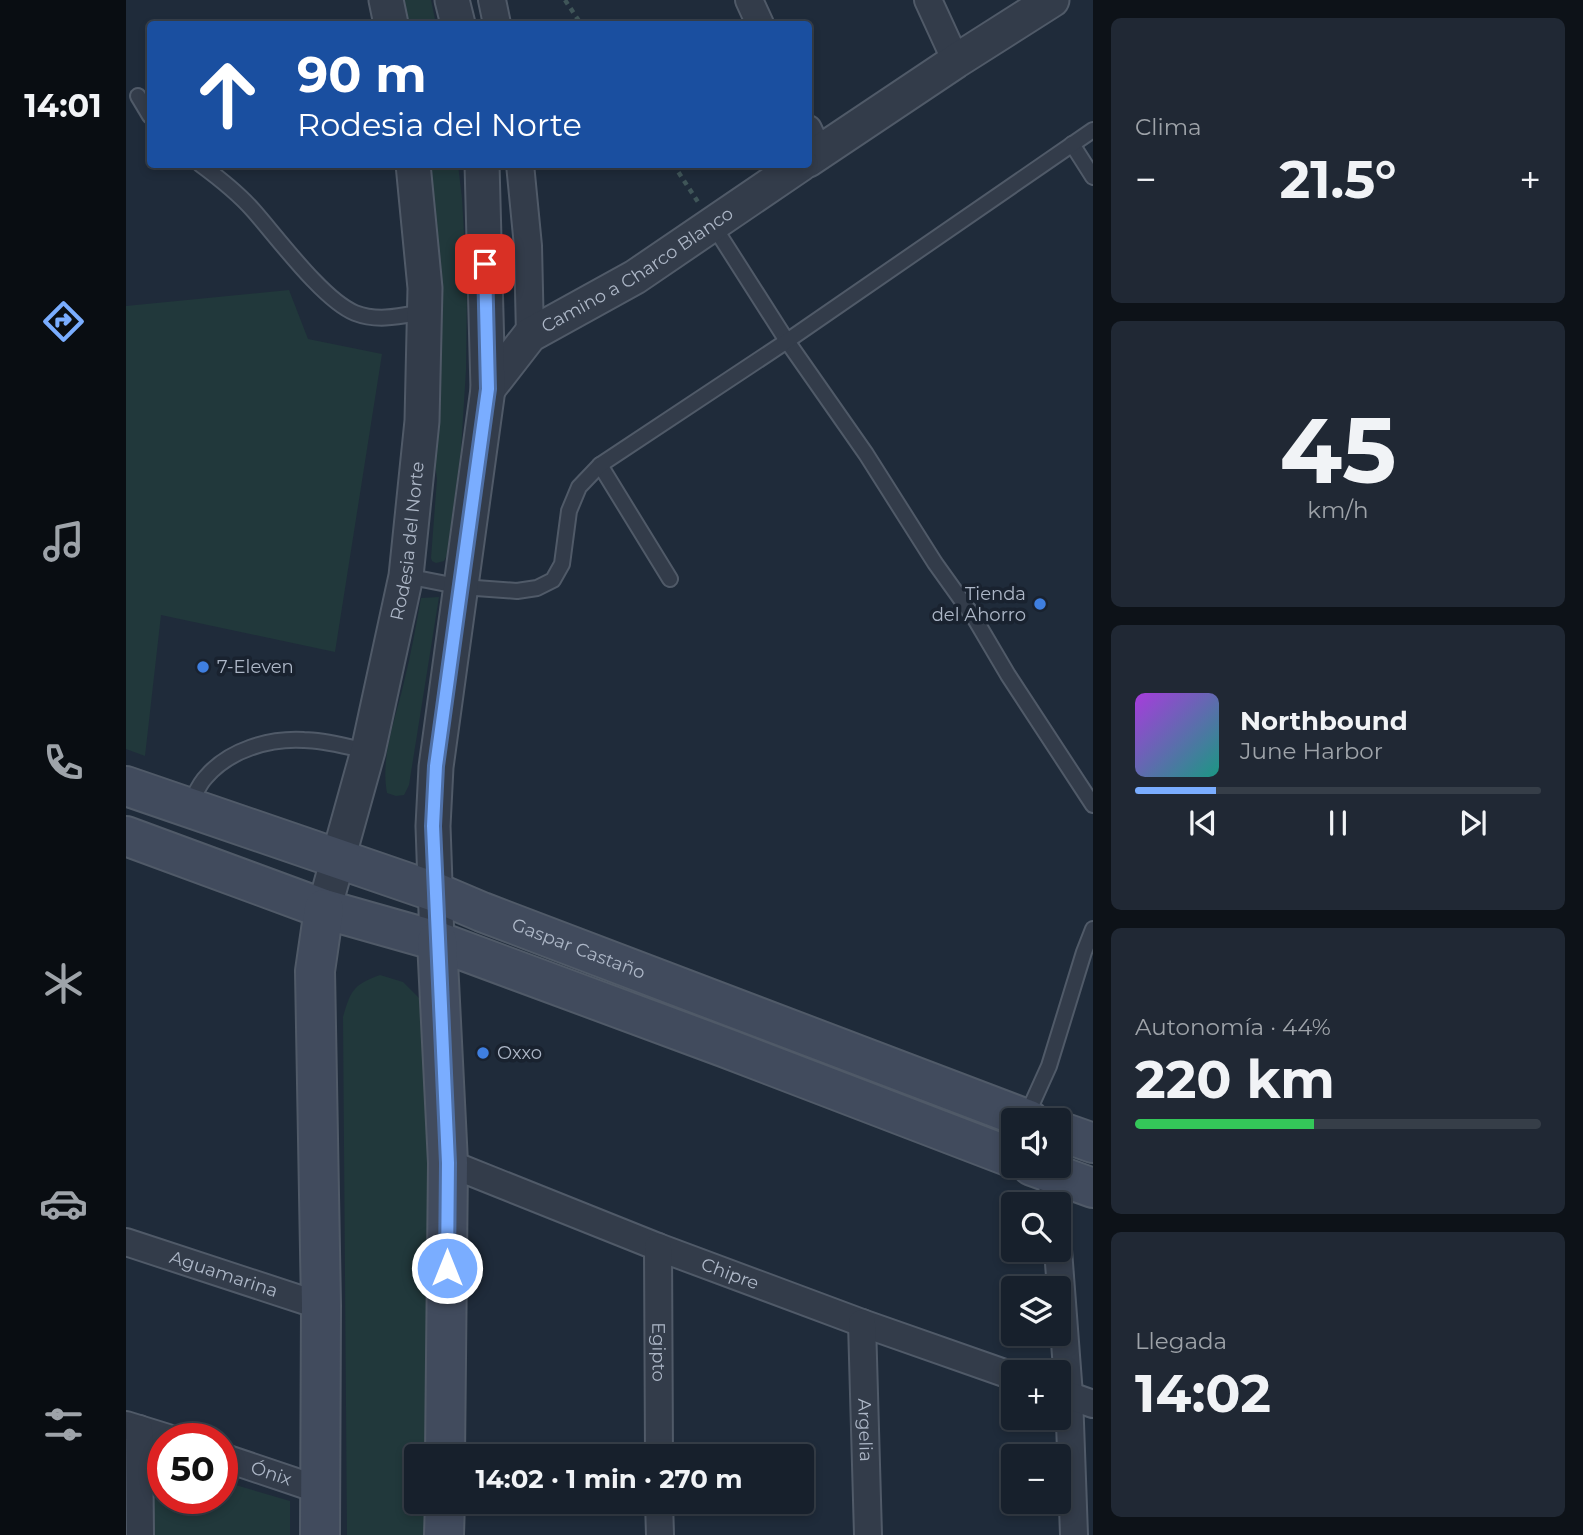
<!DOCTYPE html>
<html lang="es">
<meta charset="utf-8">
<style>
:root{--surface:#17202c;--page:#202834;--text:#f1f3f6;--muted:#9ea3a9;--line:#363e48;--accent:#7aadff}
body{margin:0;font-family:Montserrat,sans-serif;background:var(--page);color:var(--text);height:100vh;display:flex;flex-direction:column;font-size:26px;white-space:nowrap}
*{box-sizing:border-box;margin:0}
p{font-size:23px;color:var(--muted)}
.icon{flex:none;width:38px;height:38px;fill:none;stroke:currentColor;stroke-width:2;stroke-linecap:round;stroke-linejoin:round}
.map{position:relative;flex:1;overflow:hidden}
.details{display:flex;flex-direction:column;gap:18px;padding:18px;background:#0d1218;width:490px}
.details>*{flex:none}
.top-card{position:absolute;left:21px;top:21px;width:665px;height:147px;border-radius:7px;box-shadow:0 4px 10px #0003,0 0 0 2px var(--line);background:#1a4fa0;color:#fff;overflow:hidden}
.tools{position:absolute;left:875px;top:1108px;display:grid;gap:14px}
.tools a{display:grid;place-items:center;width:70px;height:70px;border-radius:7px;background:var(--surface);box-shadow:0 4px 10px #0003,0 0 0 2px var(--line);font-size:35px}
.speed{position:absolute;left:21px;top:1423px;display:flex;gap:14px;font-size:35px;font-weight:700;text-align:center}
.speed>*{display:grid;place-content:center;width:91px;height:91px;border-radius:50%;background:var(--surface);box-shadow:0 4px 10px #0003,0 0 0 2px var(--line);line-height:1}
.speed .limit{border:10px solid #d22;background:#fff;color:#111}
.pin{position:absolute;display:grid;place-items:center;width:60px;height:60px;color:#fff;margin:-30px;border-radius:14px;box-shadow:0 4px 10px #0006}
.me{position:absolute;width:77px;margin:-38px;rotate:0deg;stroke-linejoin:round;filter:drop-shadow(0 0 5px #0008)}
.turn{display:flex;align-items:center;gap:24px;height:147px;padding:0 35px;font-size:32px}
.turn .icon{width:91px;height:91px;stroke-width:2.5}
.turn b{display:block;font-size:49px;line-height:60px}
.big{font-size:52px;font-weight:700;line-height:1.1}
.details .widget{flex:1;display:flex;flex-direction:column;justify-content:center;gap:10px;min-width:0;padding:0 24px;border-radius:10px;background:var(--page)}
.details .dial{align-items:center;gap:0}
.dial b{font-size:91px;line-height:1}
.song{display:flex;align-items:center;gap:21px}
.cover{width:84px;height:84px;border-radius:10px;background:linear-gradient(135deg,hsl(280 70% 55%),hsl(170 70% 35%))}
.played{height:7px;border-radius:4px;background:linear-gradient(90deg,var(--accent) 20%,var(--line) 20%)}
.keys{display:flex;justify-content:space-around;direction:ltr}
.heat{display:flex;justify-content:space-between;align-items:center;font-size:38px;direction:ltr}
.charge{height:10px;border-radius:5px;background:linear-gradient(90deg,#34c759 44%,var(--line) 0)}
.trip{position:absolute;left:278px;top:1444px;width:410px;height:70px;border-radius:7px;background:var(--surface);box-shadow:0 4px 10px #0003,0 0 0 2px var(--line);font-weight:700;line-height:70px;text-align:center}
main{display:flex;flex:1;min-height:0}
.tabs{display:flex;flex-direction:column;width:126px;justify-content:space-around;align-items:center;background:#090d12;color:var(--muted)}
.tabs .icon{width:49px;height:49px}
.tabs .current{color:var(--accent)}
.tabs b{font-size:32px;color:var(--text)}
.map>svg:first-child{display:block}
.green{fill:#21383b}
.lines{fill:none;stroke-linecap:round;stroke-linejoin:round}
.service-casing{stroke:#505a68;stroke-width:18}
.minor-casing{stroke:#505a68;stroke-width:30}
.tertiary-casing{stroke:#505a68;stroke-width:37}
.secondary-casing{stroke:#505a68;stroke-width:42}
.path{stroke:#3f5558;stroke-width:4.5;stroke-dasharray:5 5;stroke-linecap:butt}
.service{stroke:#333c4a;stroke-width:14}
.minor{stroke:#333c4a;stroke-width:26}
.tertiary{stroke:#333c4a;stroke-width:33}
.secondary{stroke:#414b5d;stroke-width:38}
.route-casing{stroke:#4f70a6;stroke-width:18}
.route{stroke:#7aadff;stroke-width:12}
.shop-dot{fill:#3f7fe0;stroke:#19222f;stroke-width:2.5}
.labels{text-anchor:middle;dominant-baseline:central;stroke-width:7;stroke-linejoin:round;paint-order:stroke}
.street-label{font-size:18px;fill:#adb7c7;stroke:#19222f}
.poi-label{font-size:18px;fill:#adb7c7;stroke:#19222f;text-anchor:start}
</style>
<main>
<nav class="tabs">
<b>14:01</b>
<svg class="icon current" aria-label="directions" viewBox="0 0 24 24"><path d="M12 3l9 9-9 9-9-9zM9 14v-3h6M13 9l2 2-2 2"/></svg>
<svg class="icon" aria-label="music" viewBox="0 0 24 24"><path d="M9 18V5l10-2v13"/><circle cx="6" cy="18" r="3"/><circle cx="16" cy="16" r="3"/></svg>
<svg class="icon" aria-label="phone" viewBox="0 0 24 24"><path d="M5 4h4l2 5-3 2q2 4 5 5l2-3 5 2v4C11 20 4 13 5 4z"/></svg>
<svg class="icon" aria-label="climate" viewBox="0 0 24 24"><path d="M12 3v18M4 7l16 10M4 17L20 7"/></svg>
<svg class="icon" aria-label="car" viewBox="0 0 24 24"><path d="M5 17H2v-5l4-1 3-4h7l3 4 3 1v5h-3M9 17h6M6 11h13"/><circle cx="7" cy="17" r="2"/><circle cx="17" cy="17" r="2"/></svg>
<svg class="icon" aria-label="filters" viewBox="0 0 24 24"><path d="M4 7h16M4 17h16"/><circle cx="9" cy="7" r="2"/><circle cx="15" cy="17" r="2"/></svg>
</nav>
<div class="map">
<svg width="967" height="1535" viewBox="0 0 967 1535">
<rect width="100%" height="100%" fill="#1f2b3a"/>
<!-- green -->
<g class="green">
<polygon points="272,0 305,0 310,24 277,24"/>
<polygon points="300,165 332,165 336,198 341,288 340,370 335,450 321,555 318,561 310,563 306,561 305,558 311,479 307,448"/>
<polygon points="163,290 182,339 256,354 209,652 35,615 19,756 0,749 0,306"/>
<path d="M313,597L283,785L278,795L270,796L261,793C254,756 270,718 278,682C285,654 290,626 295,598Z"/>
<path d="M254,975L277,982L293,998L303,1025L302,1456H290V1502H301V1535H221L217,1017C225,990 227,985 254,975Z"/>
<polygon points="26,1459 37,1462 37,1498 96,1498 96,1481 164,1501 164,1535 26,1535"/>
</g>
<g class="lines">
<defs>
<g id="service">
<polyline points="12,96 24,116"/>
<polyline points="946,144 967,177"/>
<path d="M74,164C93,178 112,193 127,210C151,237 197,300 229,313C252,322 275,316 298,312"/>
<polyline points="587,225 661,341 740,454 809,563 849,619 882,675 967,805"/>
<polyline points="474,465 544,579"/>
<polyline points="280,576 336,587 391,591 411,588 427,580 436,564 443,511 453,487 474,465 661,341 967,130"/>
<path d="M64,804C69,795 73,784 80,777C103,750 143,738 178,740C199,740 221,747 242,751"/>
<polyline points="900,1117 923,1066 958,952 967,929"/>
</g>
<g id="minor">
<polyline points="366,0 371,24"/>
<polyline points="623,0 634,24"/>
<polyline points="802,0 830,61"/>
<polyline points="682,129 693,152"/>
<polyline points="394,164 402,246 404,335"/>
<path id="s1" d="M322,1163L532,1247L736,1323L887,1376"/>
<polyline points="925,1173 928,1204"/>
<path id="s2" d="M0,1242L195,1306"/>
<path id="s3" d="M532,1247L533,1456"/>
<polyline points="932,1250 943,1395 948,1535"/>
<path id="s4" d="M736,1323L742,1535"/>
<polyline points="933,1392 967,1404"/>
<polyline points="0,1425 42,1438"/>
<polyline points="13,1429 14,1535"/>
<path id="s5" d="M96,1457L194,1490"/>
<polyline points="533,1502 534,1535"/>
</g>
<g id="tertiary">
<polyline points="260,0 265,24"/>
<polyline points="326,0 332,24"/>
<polyline points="682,160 830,61 926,0"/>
<path id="s6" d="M362,389L404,335L509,277L675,164"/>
<path id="s7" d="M198,909L242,751L280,576L296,421L299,288L287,164"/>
<polyline points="311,941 307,826 310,767 362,389 356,164"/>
</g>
<g id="secondary">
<path id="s8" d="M0,786L309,892L356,912L903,1120"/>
<polyline points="0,836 198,909 311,941 600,1048 887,1158"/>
<polyline points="311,941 322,1163 319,1456"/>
<polyline points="933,1131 967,1143"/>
<polyline points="906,1166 967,1188"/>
<polyline points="194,1535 195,1306 189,971 198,909"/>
<polyline points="318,1535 319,1502"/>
</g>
</defs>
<!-- service casing -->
<use href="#service" class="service-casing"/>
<!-- minor casing -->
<use href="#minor" class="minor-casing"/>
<!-- tertiary casing -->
<use href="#tertiary" class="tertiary-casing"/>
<!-- secondary casing -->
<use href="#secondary" class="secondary-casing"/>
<!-- path -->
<g class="path">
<polyline points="439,0 455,24"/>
<polyline points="547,164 572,202"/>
</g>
<!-- service -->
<use href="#service" class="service"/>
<!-- minor -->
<use href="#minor" class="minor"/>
<!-- tertiary -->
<use href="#tertiary" class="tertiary"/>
<!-- secondary -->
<use href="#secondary" class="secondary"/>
</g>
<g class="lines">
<defs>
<polyline id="route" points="321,1268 322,1163 307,826 310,766 362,389 359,264"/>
</defs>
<!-- route casing -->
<use href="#route" class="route-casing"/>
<!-- route -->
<use href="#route" class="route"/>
</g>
<!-- markers -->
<g class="shop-dot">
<circle cx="914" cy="604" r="7"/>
<circle cx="77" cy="667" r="7"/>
<circle cx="357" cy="1053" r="7"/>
</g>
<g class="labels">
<!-- street labels -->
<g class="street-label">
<text stroke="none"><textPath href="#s6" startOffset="194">Camino a Charco Blanco</textPath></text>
<text stroke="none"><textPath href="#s7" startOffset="378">Rodesia del Norte</textPath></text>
<text stroke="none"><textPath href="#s8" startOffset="481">Gaspar Castaño</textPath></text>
<text stroke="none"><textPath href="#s1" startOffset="303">Chipre</textPath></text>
<text stroke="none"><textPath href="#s2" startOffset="103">Aguamarina</textPath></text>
<text stroke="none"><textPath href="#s3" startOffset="105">Egipto</textPath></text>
<text stroke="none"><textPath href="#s4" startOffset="107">Argelia</textPath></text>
<text stroke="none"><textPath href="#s5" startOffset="52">Ónix</textPath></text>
</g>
<!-- poi labels -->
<g class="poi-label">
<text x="900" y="594" text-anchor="end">Tienda<tspan x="900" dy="21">del Ahorro</tspan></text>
<text x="91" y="667">7-Eleven</text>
<text x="371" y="1053">Oxxo</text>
</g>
</g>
</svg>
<div class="tools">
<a><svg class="icon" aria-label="sound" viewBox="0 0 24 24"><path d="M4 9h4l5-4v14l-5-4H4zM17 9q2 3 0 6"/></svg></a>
<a><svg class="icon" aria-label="search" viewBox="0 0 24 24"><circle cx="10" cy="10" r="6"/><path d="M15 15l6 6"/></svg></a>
<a><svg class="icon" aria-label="layers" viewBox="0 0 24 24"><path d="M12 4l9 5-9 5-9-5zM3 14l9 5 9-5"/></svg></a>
<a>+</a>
<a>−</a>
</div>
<div class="speed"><div class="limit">50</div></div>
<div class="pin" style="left:359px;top:264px;background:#d93025"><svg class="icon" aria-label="arrive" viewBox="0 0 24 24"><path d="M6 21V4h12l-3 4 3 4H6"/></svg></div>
<svg class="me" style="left:321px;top:1268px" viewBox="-20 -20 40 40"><circle r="17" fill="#7aadff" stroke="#fff" stroke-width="3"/><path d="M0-11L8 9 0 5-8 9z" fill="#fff"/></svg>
<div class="trip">14:02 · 1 min · 270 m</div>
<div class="top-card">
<div class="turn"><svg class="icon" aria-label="ahead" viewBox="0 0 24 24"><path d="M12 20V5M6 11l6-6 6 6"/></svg><div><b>90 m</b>Rodesia del Norte</div></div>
</div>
</div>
<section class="details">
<div class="widget"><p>Clima</p>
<div class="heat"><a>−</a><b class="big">21.5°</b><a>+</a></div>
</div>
<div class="widget dial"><b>45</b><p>km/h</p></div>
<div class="widget">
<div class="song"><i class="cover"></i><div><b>Northbound</b><p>June Harbor</p></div></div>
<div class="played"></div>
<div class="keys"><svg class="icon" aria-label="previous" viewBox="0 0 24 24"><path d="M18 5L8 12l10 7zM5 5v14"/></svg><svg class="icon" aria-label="pause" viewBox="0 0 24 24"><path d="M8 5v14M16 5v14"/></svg><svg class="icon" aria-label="next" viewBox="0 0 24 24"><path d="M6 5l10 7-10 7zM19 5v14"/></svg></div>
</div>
<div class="widget"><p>Autonomía · 44%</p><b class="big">220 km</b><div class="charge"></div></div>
<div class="widget"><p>Llegada</p><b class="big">14:02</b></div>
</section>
</main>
